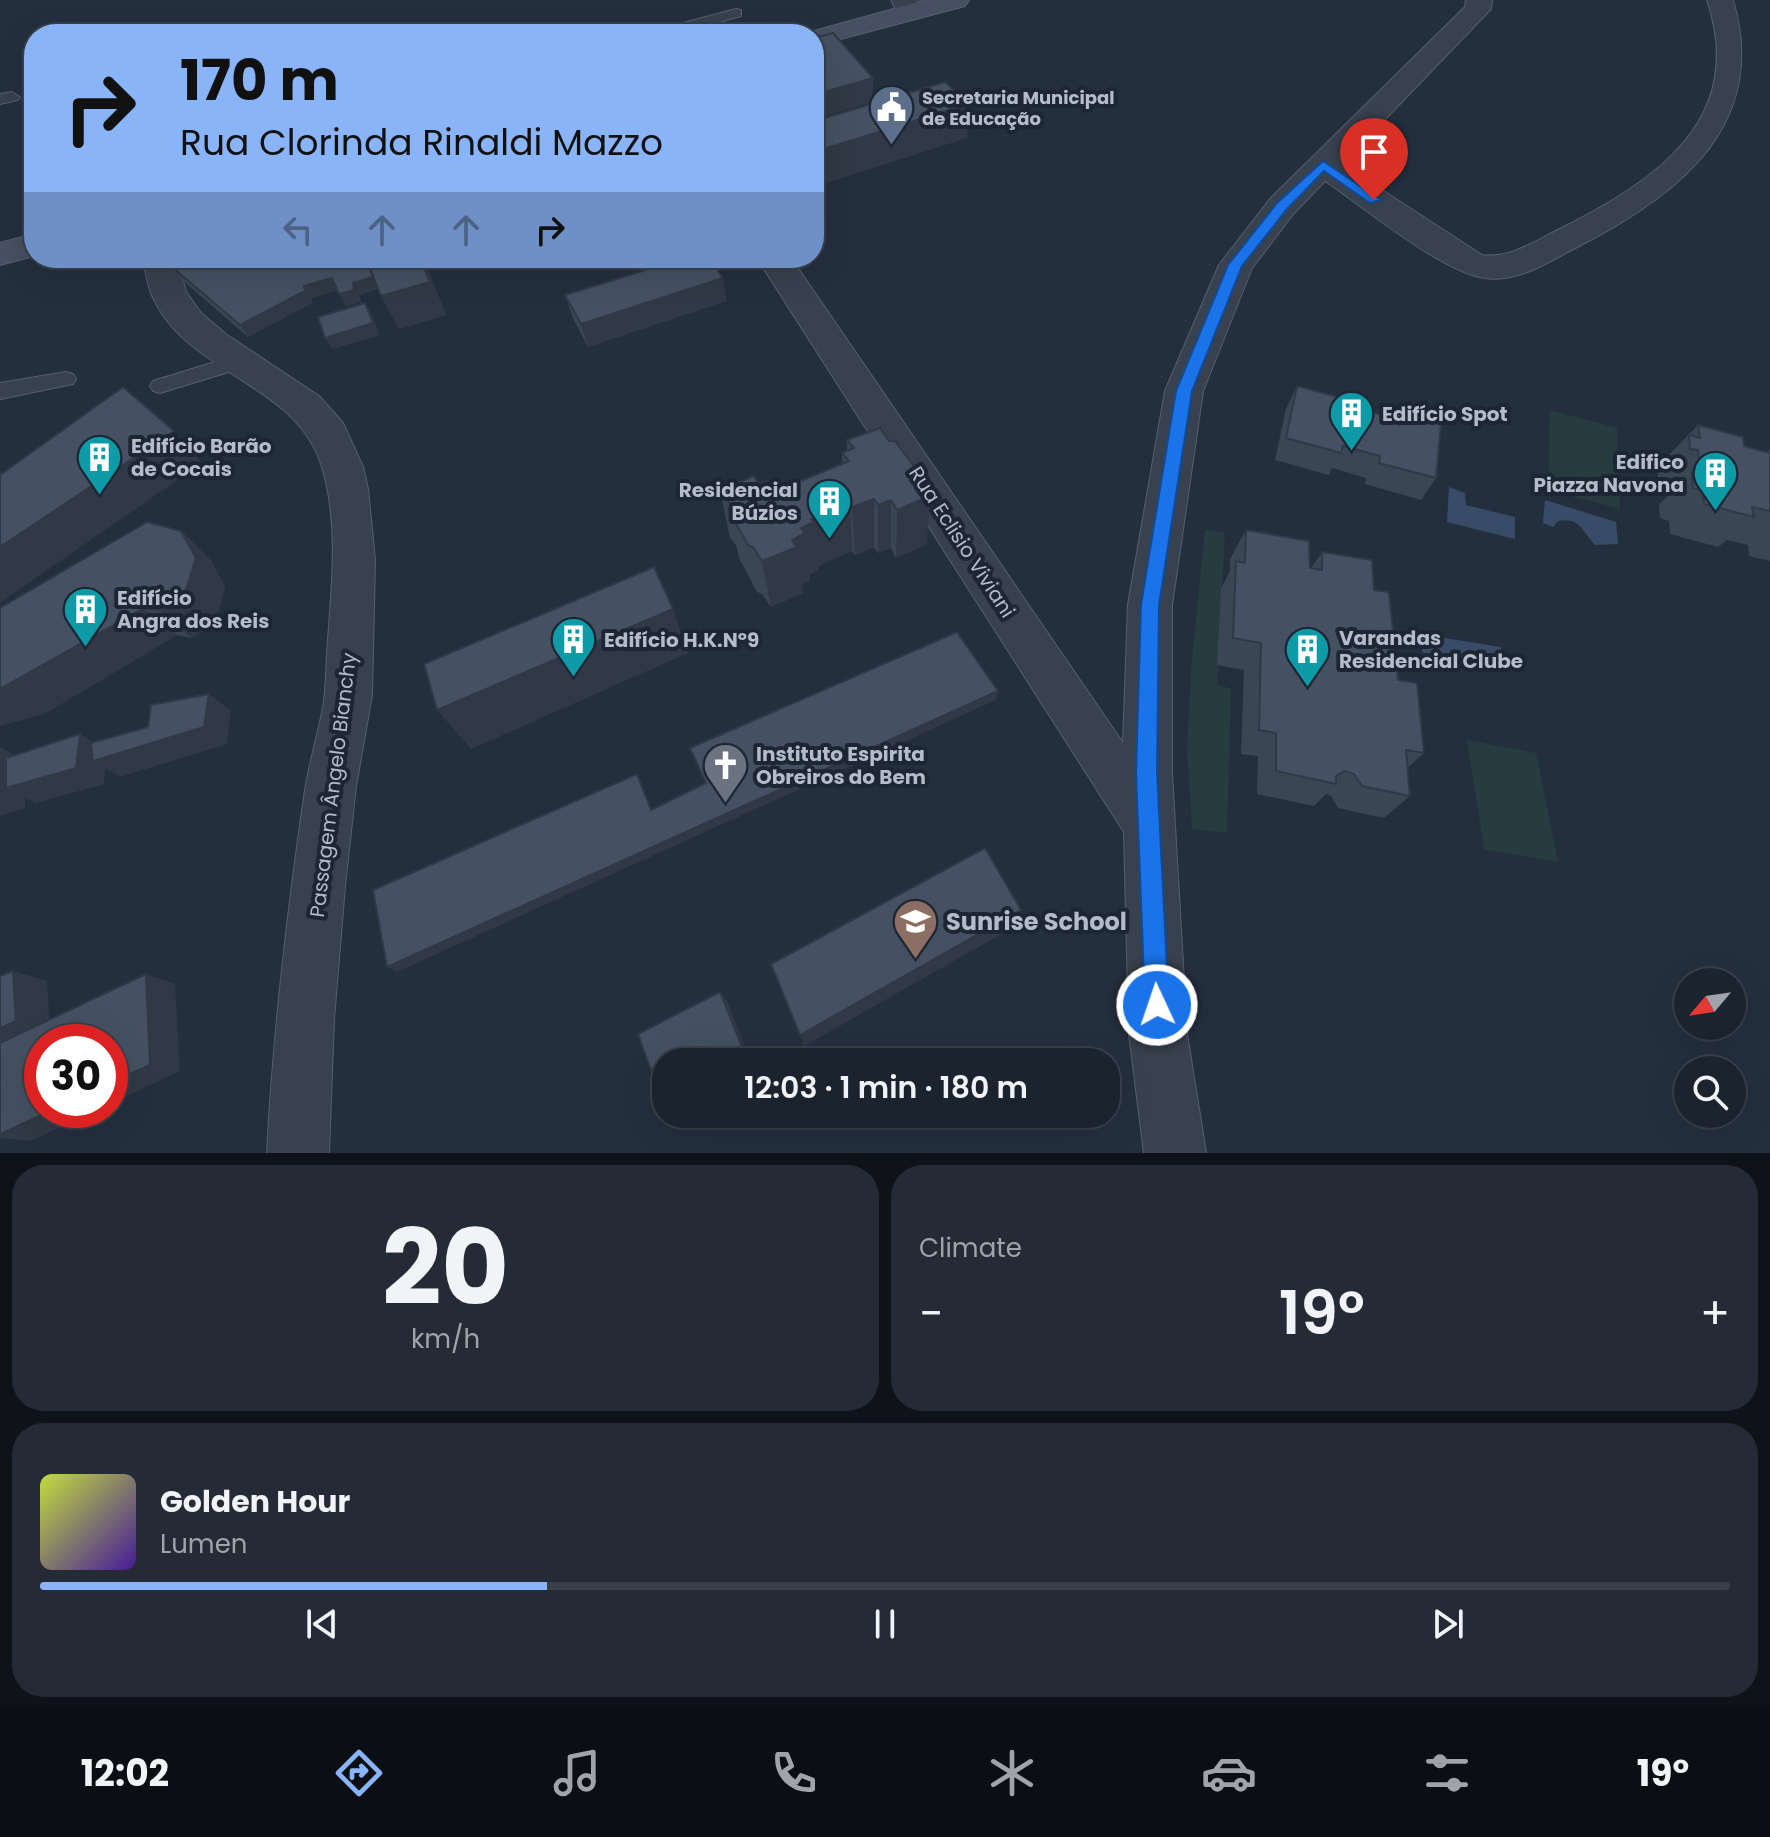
<!DOCTYPE html>
<meta charset="utf-8">
<style>
:root{--surface:#1b232e;--page:#242b36;--text:#f1f3f6;--muted:#a0a4aa;--line:#39404a;--accent:#8ab4f8}
body{margin:0;font-family:Poppins,sans-serif;background:var(--page);color:var(--text);height:100vh;display:flex;flex-direction:column;font-size:30px;white-space:nowrap}
*{box-sizing:border-box;margin:0}
p{font-size:26px;color:var(--muted)}
.icon{flex:none;width:44px;height:44px;fill:none;stroke:currentColor;stroke-width:2;stroke-linecap:round;stroke-linejoin:round}
.map{position:relative;height:1153px;overflow:hidden}
.drawer{display:flex;flex-direction:column;gap:12px;padding:12px;background:#0f1319;flex:1}
.drawer>*{flex:none}
.top-card{position:absolute;left:24px;top:24px;width:800px;height:244px;border-radius:32px;box-shadow:0 8px 32px #0002,0 0 0 2px var(--line);background:#8ab4f8;color:#111;overflow:hidden}
.needle{width:52px;rotate:241deg}
.buttons{position:absolute;left:1674px;top:968px;display:grid;gap:16px}
.buttons a{display:grid;place-items:center;width:72px;height:72px;border-radius:50%;background:var(--surface);box-shadow:0 8px 32px #0002,0 0 0 2px var(--line);font-size:40px}
.speed{position:absolute;left:24px;top:1024px;display:flex;gap:16px;font-size:40px;font-weight:700;text-align:center}
.speed>*{display:grid;place-content:center;width:104px;height:104px;border-radius:50%;background:var(--surface);box-shadow:0 8px 32px #0002,0 0 0 2px var(--line);line-height:1}
.speed .limit{border:12px solid #d22;background:#fff;color:#111}
.pin{position:absolute;display:grid;place-items:center;width:68px;height:68px;color:#fff;margin:-82px -34px;border-radius:50% 50% 50% 0;rotate:-45deg;box-shadow:0 0 8px #0007}
.pin .icon{rotate:45deg}
.me{position:absolute;width:88px;margin:-44px;rotate:357deg;stroke-linejoin:round;filter:drop-shadow(0 0 6px #0008)}
.turn{display:flex;align-items:center;gap:28px;height:168px;padding:0 24px;font-size:36px}
.turn .icon{width:104px;height:104px;stroke-width:2.5}
.turn b{display:block;font-size:56px;line-height:68px}
.lanes{display:flex;align-items:center;height:76px;padding:0 24px;background:#0003;justify-content:center;gap:40px;direction:ltr}
.lanes .off{opacity:.35}
.big{font-size:60px;font-weight:600;line-height:1.1}
.drawer .widget{flex:1;display:flex;flex-direction:column;justify-content:center;gap:12px;min-width:0;padding:0 28px;border-radius:32px;background:var(--page)}
.drawer .dial{align-items:center;gap:0}
.dial b{font-size:104px;line-height:1}
.song{display:flex;align-items:center;gap:24px}
.cover{width:96px;height:96px;border-radius:12px;background:linear-gradient(135deg,hsl(70 70% 55%),hsl(260 70% 35%))}
.played{height:8px;border-radius:4px;background:linear-gradient(90deg,var(--accent) 30%,var(--line) 30%)}
.keys{display:flex;justify-content:space-around;direction:ltr}
.heat{display:flex;justify-content:space-between;align-items:center;font-size:44px;direction:ltr}
.drawer .tiles{flex:1;display:grid;gap:12px;grid-template-columns:1fr 1fr}
.widget:last-child{grid-column:span 2}
.trip{position:absolute;left:652px;top:1048px;width:468px;height:80px;border-radius:32px;background:var(--surface);box-shadow:0 8px 32px #0002,0 0 0 2px var(--line);font-weight:600;line-height:80px;text-align:center}
.tab-bar{display:flex;height:128px;justify-content:space-around;align-items:center;background:#0b0e12;color:var(--muted)}
.tab-bar .icon{width:56px;height:56px}
.tab-bar .on{color:var(--accent)}
.tab-bar b{font-size:36px;color:var(--text)}
.map>svg:first-child{display:block}
.green{fill:#263c3f}
.water{fill:#394c67}
.lines{fill:none;stroke-linecap:round;stroke-linejoin:round}
.service-casing{stroke:#565f6c;stroke-width:2}
.minor-casing{stroke:#565f6c;stroke-width:2}
.secondary-casing{stroke:#565f6c;stroke-width:2}
.service{fill:#38414e;fill-rule:evenodd}
.minor{fill:#38414e;fill-rule:evenodd}
.secondary{fill:#465061;fill-rule:evenodd}
.wall{fill:#3b4654}
.shaded-wall{fill:#303945}
.building{fill:#455162;stroke:#303945;stroke-width:2}
.route{fill:#1a73e8;stroke:#114b97;stroke-width:2}
.labels{text-anchor:middle;dominant-baseline:central;stroke-width:8;stroke-linejoin:round;paint-order:stroke}
.far-poi-label{font-size:18px;font-weight:bold;fill:#b4bcc9;stroke:#1d2633;text-anchor:start}
.poi-label{font-size:20px;font-weight:bold;fill:#b4bcc9;stroke:#1d2633;text-anchor:start}
.street-label{font-size:20px;fill:#b4bcc9;stroke:#1d2633}
.near-poi-label{font-size:24px;font-weight:bold;fill:#b4bcc9;stroke:#1d2633;text-anchor:start}
</style>
<div class="map">
<svg width="1770" height="1153" viewBox="0 0 1770 1153">
<rect width="100%" height="100%" fill="#242f3e"/>
<!-- green -->
<g class="green">
<polygon points="1550,410 1617,428 1620,509 1548,490"/>
<polygon points="1205,529 1225,533 1217,684 1231,689 1227,833 1192,829 1187,748 1191,670"/>
<polygon points="1467,740 1536,753 1558,862 1484,849"/>
</g>
<!-- water -->
<g class="water">
<polygon points="1449,487 1465,493 1466,505 1515,517 1515,539 1447,522"/>
<path d="M1545,500L1616,522L1618,544L1595,545C1583,533 1581,517 1558,521L1553,527L1543,523Z"/>
<polygon points="1420,634 1501,647 1505,670 1423,656"/>
</g>
<g class="lines">
<defs>
<g id="service">
<polygon points="736,9 741,10 741,16 675,34 651,34 653,31"/>
<polygon points="12,92 20,97 18,100 0,104 0,94"/>
<polygon points="241,354 248,356 251,361 248,366 160,393 153,391 150,386 153,381"/>
<polygon points="66,372 73,374 76,379 73,384 0,399 0,383"/>
</g>
<g id="minor">
<polygon points="891,0 917,0 923,12 919,18 901,18"/>
<path d="M1466,0H1492L1491,9L1342,164L1482,255C1511,259 1536,240 1562,228C1655,181 1748,120 1707,0H1733C1770,125 1678,195 1581,245C1551,260 1520,283 1485,278C1443,273 1364,207 1325,181L1294,213L1252,268L1203,391L1172,605V773L1187,1034L1206,1153H1144L1129,1034L1124,832L757,258H791L1123,743L1128,605L1165,391L1219,265L1270,199L1465,7Z"/>
<path d="M143,258H177L186,292L201,313L227,335L319,396L343,423L363,467L368,489L375,560L372,695L356,786L345,886L334,1019L329,1153H267C273,1034 287,915 304,797C308,767 317,738 323,708C326,690 326,672 327,654C331,594 340,525 322,467C297,382 184,374 151,293C147,283 145,269 143,258Z"/>
</g>
<g id="secondary">
<polygon points="926,0 969,0 965,6 814,46 814,34 803,34"/>
<polygon points="34,234 34,256 0,265 0,243"/>
</g>
</defs>
<!-- service casing -->
<use href="#service" class="service-casing"/>
<!-- minor casing -->
<use href="#minor" class="minor-casing"/>
<!-- secondary casing -->
<use href="#secondary" class="secondary-casing"/>
<!-- service -->
<use href="#service" class="service"/>
<!-- minor -->
<use href="#minor" class="minor"/>
<!-- secondary -->
<use href="#secondary" class="secondary"/>
</g>
<!-- wall -->
<g class="wall">
<polygon points="190,258 423,258 446,315 399,329 378,289 359,295 361,302 346,306 338,290 311,298 312,303 248,337 181,279 172,267"/>
<polygon points="723,278 726,301 588,347 573,318 565,295"/>
<polygon points="1297,386 1349,407 1383,415 1386,410 1436,478 1421,500 1365,484 1366,478 1332,468 1329,475 1275,460 1286,409"/>
<polygon points="1698,425 1744,446 1767,452 1770,449 1770,561 1749,556 1748,545 1727,540 1718,547 1670,534 1669,521 1660,518 1659,504 1667,497 1666,481 1658,480 1657,467"/>
<polygon points="847,440 918,481 927,544 896,558 891,548 878,553 874,547 855,555 852,551 818,566 819,570 810,574 810,581 801,585 803,593 771,607 762,594 757,592 739,558 736,545 730,538 720,490 758,483 772,490 791,485 842,463 842,453 847,451"/>
<polygon points="1246,530 1310,568 1311,568 1322,552 1374,590 1398,680 1424,753 1407,768 1410,796 1384,818 1338,808 1331,796 1326,794 1314,806 1257,794 1258,756 1241,754 1244,670 1217,665 1221,589 1230,571 1230,559"/>
<polygon points="181,531 211,561 225,587 215,624 191,638 177,635 44,714"/>
</g>
<!-- shaded-wall -->
<g class="shaded-wall">
<polygon points="873,78 873,102 814,119 814,95"/>
<polygon points="969,104 967,138 814,187 814,152"/>
<polygon points="420,258 423,258 446,315 399,329 381,296"/>
<polygon points="374,277 380,288 359,295 361,302 346,306 339,294 353,283"/>
<polygon points="332,278 339,290 311,298 312,303 248,337 240,325 304,286"/>
<polygon points="723,278 726,301 588,347 581,324"/>
<polygon points="365,303 372,315 380,335 333,349 325,338"/>
<polygon points="174,431 202,463 1,602 0,601 0,547"/>
<polygon points="930,496 927,544 896,558 897,510"/>
<polygon points="874,499 874,547 855,555 852,507"/>
<polygon points="891,500 891,548 878,553 878,505"/>
<polygon points="850,503 852,551 818,566 819,570 810,574 810,581 801,585 803,593 771,607 762,561 792,540 801,528 811,519"/>
<polygon points="181,531 211,561 225,587 215,624 191,638 159,610"/>
<polygon points="144,608 177,635 44,714 0,726 0,689"/>
<polygon points="673,609 688,653 471,749 437,710"/>
<polygon points="998,691 996,700 397,972 387,967"/>
<polygon points="209,694 231,711 227,744 120,777 105,768 104,784 36,803 25,798 25,808 0,816 0,747 27,762 80,734 107,751"/>
<polygon points="1021,910 1014,927 804,1046 800,1035"/>
<polygon points="13,971 47,981 50,1030 0,1049 0,1028"/>
<polygon points="146,974 175,984 180,1071 110,1104 110,1083"/>
<polygon points="720,992 727,1001 751,1062 748,1062"/>
<polygon points="52,1110 97,1110 31,1141 0,1138 0,1134"/>
</g>
<!-- building -->
<g class="building">
<polygon points="833,33 873,78 814,95 814,38"/>
<polygon points="945,82 969,104 814,152 814,121"/>
<polygon points="190,258 366,258 373,277 353,283 354,290 339,294 332,278 304,286 305,291 240,325 172,267"/>
<polygon points="366,258 420,258 430,282 381,296"/>
<polygon points="684,258 709,258 723,278 581,324 565,295"/>
<polygon points="365,303 373,323 325,338 318,317"/>
<polygon points="1297,386 1350,400 1349,407 1386,416 1386,410 1441,424 1436,478 1379,463 1380,456 1343,446 1341,453 1286,438"/>
<polygon points="123,387 174,431 0,547 0,475"/>
<polygon points="1698,425 1743,437 1744,446 1770,453 1770,511 1752,507 1754,517 1704,504 1703,490 1693,488 1692,473 1701,475 1698,450 1690,449 1689,435 1700,438"/>
<polygon points="880,428 889,441 895,441 919,473 918,480 930,496 897,510 891,500 878,505 874,499 852,507 850,503 811,519 814,522 801,528 805,533 792,540 797,547 762,561 753,547 748,545 728,510 731,505 720,490 754,476 758,483 766,481 772,490 789,483 791,485 849,461 842,453 854,448 847,440"/>
<polygon points="147,522 181,531 196,558 184,596 159,610 144,608 0,689 0,608"/>
<polygon points="1246,530 1309,541 1310,568 1322,570 1322,552 1372,560 1374,590 1389,592 1398,680 1417,683 1424,753 1406,750 1410,796 1362,786 1354,774 1345,771 1336,776 1336,784 1276,771 1276,733 1259,730 1261,643 1233,638 1236,561 1245,563"/>
<polygon points="654,567 673,609 437,710 424,664"/>
<polygon points="957,632 998,691 387,967 373,890 637,774 651,810 706,783 690,748"/>
<polygon points="209,694 204,727 93,761 91,743 148,727 151,705"/>
<polygon points="80,734 76,768 6,788 6,758"/>
<polygon points="985,848 1021,910 800,1035 771,964"/>
<polygon points="13,971 16,1021 0,1028 0,976"/>
<polygon points="146,974 150,1065 110,1083 110,1042 42,1042 42,1110 52,1110 0,1134 0,1043"/>
<polygon points="720,992 748,1062 666,1062 666,1112 638,1034"/>
<polygon points="1114,1065 1122,1079 1106,1089 1106,1069"/>
</g>
<!-- route -->
<polygon class="route" points="1323,161 1381,200 1370,203 1324,171 1287,209 1242,266 1192,391 1159,605 1157,773 1169,1005 1166,1013 1157,1016 1149,1013 1145,1005 1136,773 1141,605 1176,391 1228,265 1277,203"/>
<!-- icons -->
<defs>
<symbol id="civic-pin" viewBox="-11 -11 22 30"><path d="M0 17L-7.5 6A9.5 9.5 0 1 1 7.5 6Z" fill="#5c6f8a" stroke="#1d2633"/><path d="M-.6-6.5H3V-4.5H.6V-3L4-1V1h2V6H-6V1h2V-1L-.6-3ZM-1.2 2.5V6h2.4V2.5Z" fill="#fff"/></symbol>
<symbol id="building-pin" viewBox="-11 -11 22 30"><path d="M0 17L-7.5 6A9.5 9.5 0 1 1 7.5 6Z" fill="#0f9aa8" stroke="#1d2633"/><path d="M-4-6H4V6H1V3H-1V6H-4ZM-2.5-4.3h1.7v1.8h-1.7ZM.8-4.3h1.7v1.8H.8ZM-2.5-1h1.7V.8h-1.7ZM.8-1h1.7V.8H.8Z" fill="#fff"/></symbol>
<symbol id="church-pin" viewBox="-11 -11 22 30"><path d="M0 17L-7.5 6A9.5 9.5 0 1 1 7.5 6Z" fill="#6b7280" stroke="#1d2633"/><path d="M-1.2-6h2.4v3.5h3.3v2.4h-3.3V6h-2.4V-.1h-3.3v-2.4h3.3Z" fill="#fff"/></symbol>
<symbol id="school-pin" viewBox="-11 -11 22 30"><path d="M0 17L-7.5 6A9.5 9.5 0 1 1 7.5 6Z" fill="#8d6e63" stroke="#1d2633"/><path d="M0-5L7-2L0 1L-7-2ZM-4 1L0 2.5L4 1V4Q0 6-4 4Z" fill="#fff"/></symbol>
</defs>
<g fill-rule="evenodd">
<use href="#civic-pin" x="866" y="82" width="51" height="69"/>
<use href="#building-pin" x="1326" y="388" width="51" height="69"/>
<use href="#building-pin" x="74" y="432" width="51" height="69"/>
<use href="#building-pin" x="1690" y="448" width="51" height="69"/>
<use href="#building-pin" x="804" y="476" width="51" height="69"/>
<use href="#building-pin" x="60" y="584" width="51" height="69"/>
<use href="#building-pin" x="548" y="614" width="51" height="69"/>
<use href="#building-pin" x="1282" y="624" width="51" height="69"/>
<use href="#church-pin" x="700" y="740" width="51" height="69"/>
<use href="#school-pin" x="890" y="896" width="51" height="69"/>
</g>
<g class="labels">
<!-- far-poi labels -->
<g class="far-poi-label">
<text x="922" y="97">Secretaria Municipal<tspan x="922" dy="21">de Educação</tspan></text>
</g>
<!-- poi labels -->
<g class="poi-label">
<text x="1382" y="414">Edifício Spot</text>
<text x="131" y="446">Edifício Barão<tspan x="131" dy="23">de Cocais</tspan></text>
<text x="1684" y="462" text-anchor="end">Edifico<tspan x="1684" dy="23">Piazza Navona</tspan></text>
<text x="798" y="490" text-anchor="end">Residencial<tspan x="798" dy="23">Búzios</tspan></text>
<text x="117" y="598">Edifício<tspan x="117" dy="23">Angra dos Reis</tspan></text>
<text x="1339" y="638">Varandas<tspan x="1339" dy="23">Residencial Clube</tspan></text>
<text x="604" y="640">Edifício H.K.Nº9</text>
<text x="756" y="754">Instituto Espirita<tspan x="756" dy="23">Obreiros do Bem</tspan></text>
</g>
<!-- street labels -->
<g class="street-label">
<text transform="translate(962 542) rotate(57)">Rua Eclisio Viviani</text>
<text transform="translate(333 785) rotate(-83)">Passagem Ângelo Bianchy</text>
</g>
<!-- near-poi labels -->
<g class="near-poi-label">
<text x="946" y="921">Sunrise School</text>
</g>
</g>
</svg>
<div class="buttons">
<a><svg class="needle" viewBox="-14 -14 28 28"><path d="M0-13l5 13h-10z" fill="#e53935"/><path d="M0 13l5-13h-10z" fill="#a0a4aa"/></svg></a>
<a><svg class="icon" aria-label="search" viewBox="0 0 24 24"><circle cx="10" cy="10" r="6"/><path d="M15 15l6 6"/></svg></a>
</div>
<div class="speed"><div class="limit">30</div></div>
<div class="pin" style="left:1374px;top:200px;background:#d93025"><svg class="icon" aria-label="arrive" viewBox="0 0 24 24"><path d="M6 21V4h12l-3 4 3 4H6"/></svg></div>
<svg class="me" style="left:1157px;top:1005px" viewBox="-20 -20 40 40"><circle r="17" fill="#1a73e8" stroke="#fff" stroke-width="3"/><path d="M0-11L8 9 0 5-8 9z" fill="#fff"/></svg>
<div class="trip">12:03 · 1 min · 180 m</div>
<div class="top-card">
<div class="turn"><svg class="icon" aria-label="right" viewBox="0 0 24 24"><path d="M7 20v-9h11M14 6l5 5-5 5"/></svg><div><b>170 m</b>Rua Clorinda Rinaldi Mazzo</div></div>
<div class="lanes"><svg class="icon off" aria-label="left" viewBox="0 0 24 24"><path d="M17 20v-9H6M10 6l-5 5 5 5"/></svg><svg class="icon off" aria-label="ahead" viewBox="0 0 24 24"><path d="M12 20V5M6 11l6-6 6 6"/></svg><svg class="icon off" aria-label="ahead" viewBox="0 0 24 24"><path d="M12 20V5M6 11l6-6 6 6"/></svg><svg class="icon" aria-label="right" viewBox="0 0 24 24"><path d="M7 20v-9h11M14 6l5 5-5 5"/></svg></div>
</div>
</div>
<section class="drawer">
<div class="tiles">
<div class="widget dial"><b>20</b><p>km/h</p></div>
<div class="widget"><p>Climate</p>
<div class="heat"><a>−</a><b class="big">19°</b><a>+</a></div>
</div>
<div class="widget">
<div class="song"><i class="cover"></i><div><b>Golden Hour</b><p>Lumen</p></div></div>
<div class="played"></div>
<div class="keys"><svg class="icon" aria-label="previous" viewBox="0 0 24 24"><path d="M18 5L8 12l10 7zM5 5v14"/></svg><svg class="icon" aria-label="pause" viewBox="0 0 24 24"><path d="M8 5v14M16 5v14"/></svg><svg class="icon" aria-label="next" viewBox="0 0 24 24"><path d="M6 5l10 7-10 7zM19 5v14"/></svg></div>
</div>
</div>
</section>
<nav class="tab-bar">
<b>12:02</b>
<svg class="icon on" aria-label="directions" viewBox="0 0 24 24"><path d="M12 3l9 9-9 9-9-9zM9 14v-3h6M13 9l2 2-2 2"/></svg>
<svg class="icon" aria-label="music" viewBox="0 0 24 24"><path d="M9 18V5l10-2v13"/><circle cx="6" cy="18" r="3"/><circle cx="16" cy="16" r="3"/></svg>
<svg class="icon" aria-label="phone" viewBox="0 0 24 24"><path d="M5 4h4l2 5-3 2q2 4 5 5l2-3 5 2v4C11 20 4 13 5 4z"/></svg>
<svg class="icon" aria-label="climate" viewBox="0 0 24 24"><path d="M12 3v18M4 7l16 10M4 17L20 7"/></svg>
<svg class="icon" aria-label="car" viewBox="0 0 24 24"><path d="M5 17H2v-5l4-1 3-4h7l3 4 3 1v5h-3M9 17h6M6 11h13"/><circle cx="7" cy="17" r="2"/><circle cx="17" cy="17" r="2"/></svg>
<svg class="icon" aria-label="filters" viewBox="0 0 24 24"><path d="M4 7h16M4 17h16"/><circle cx="9" cy="7" r="2"/><circle cx="15" cy="17" r="2"/></svg>
<b>19°</b>
</nav>
